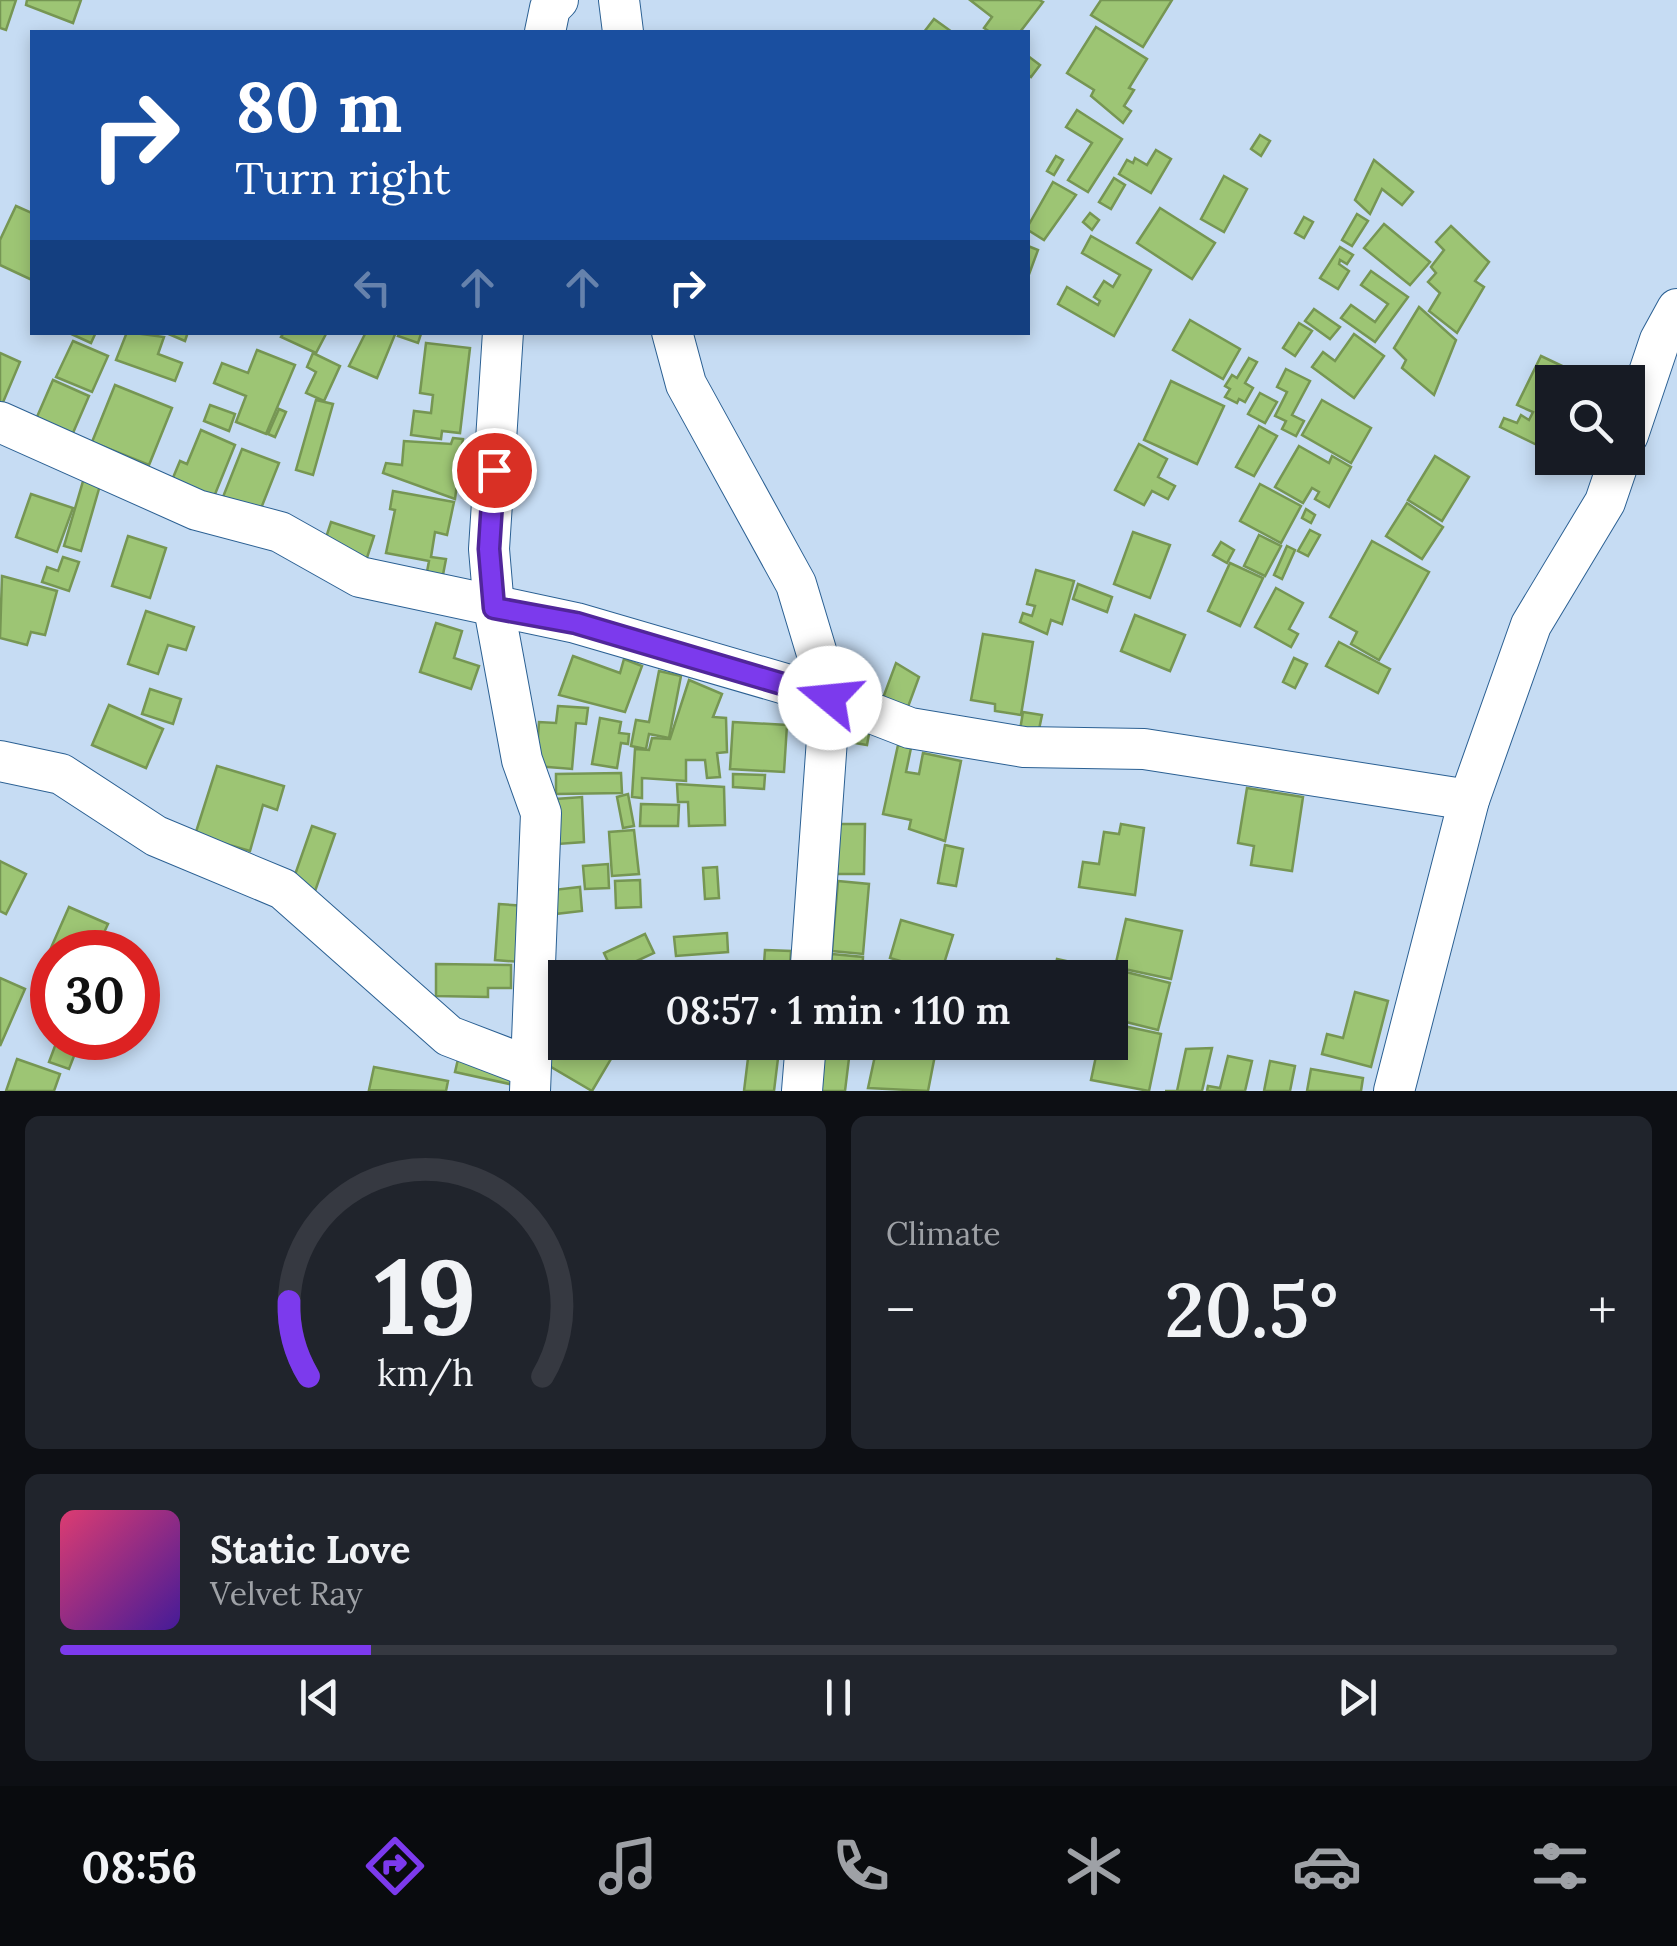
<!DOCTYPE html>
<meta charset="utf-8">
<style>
:root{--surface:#171b24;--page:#20242c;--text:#f1f3f6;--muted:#9ea1a6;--line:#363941;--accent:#7c3aed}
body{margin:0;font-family:Lora,serif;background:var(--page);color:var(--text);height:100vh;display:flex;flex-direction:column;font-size:38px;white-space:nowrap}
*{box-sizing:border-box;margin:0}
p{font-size:32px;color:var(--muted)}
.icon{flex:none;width:55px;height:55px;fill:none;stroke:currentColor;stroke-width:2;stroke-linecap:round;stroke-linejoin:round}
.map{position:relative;height:1091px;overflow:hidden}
.panel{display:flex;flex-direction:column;gap:25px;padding:25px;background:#0d0f14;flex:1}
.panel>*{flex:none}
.banner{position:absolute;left:30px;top:30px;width:1000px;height:305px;border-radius:0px;box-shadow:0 5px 15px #0003;background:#1a4fa0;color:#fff;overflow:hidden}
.fabs{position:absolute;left:1535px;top:365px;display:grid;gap:20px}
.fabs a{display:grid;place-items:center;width:110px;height:110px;border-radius:0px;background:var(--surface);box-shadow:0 5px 15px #0003;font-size:50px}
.speed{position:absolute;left:30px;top:930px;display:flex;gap:20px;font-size:50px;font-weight:700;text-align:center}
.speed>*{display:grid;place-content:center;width:130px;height:130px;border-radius:50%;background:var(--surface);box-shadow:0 5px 15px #0003;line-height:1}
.speed .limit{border:15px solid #d22;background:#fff;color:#111}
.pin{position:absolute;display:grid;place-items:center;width:85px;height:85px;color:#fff;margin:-42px;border:5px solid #fff;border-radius:50%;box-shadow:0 2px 10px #0007}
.me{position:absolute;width:110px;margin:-55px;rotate:287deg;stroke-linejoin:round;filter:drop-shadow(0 0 8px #0008)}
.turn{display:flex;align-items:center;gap:35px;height:210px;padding:0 40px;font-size:45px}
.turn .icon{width:130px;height:130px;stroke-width:2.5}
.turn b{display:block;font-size:70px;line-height:85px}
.lanes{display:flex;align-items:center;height:95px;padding:0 40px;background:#0003;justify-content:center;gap:50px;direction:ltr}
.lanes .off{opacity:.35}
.big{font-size:75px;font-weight:600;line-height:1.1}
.panel .card{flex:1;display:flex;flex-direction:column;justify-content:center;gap:15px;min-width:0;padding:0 35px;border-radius:15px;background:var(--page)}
.panel .dial{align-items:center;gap:0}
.dial svg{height:260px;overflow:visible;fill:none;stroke:var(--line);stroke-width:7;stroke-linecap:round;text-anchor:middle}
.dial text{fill:var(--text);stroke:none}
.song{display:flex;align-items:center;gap:30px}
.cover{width:120px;height:120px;border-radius:15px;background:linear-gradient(135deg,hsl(340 70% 55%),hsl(260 70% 35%))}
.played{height:10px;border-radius:5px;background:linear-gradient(90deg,var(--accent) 20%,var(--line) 20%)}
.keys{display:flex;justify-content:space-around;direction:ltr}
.heat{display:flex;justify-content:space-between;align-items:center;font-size:55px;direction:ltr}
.panel .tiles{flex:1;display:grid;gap:25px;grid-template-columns:1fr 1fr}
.card:last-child{grid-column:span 2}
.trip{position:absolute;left:548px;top:960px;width:580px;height:100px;border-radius:0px;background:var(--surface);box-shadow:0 5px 15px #0003;font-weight:600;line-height:100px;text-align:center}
.tab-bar{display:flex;height:160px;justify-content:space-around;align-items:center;background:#090b0e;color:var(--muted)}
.tab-bar .icon{width:70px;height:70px}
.tab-bar .selected{color:var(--accent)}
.tab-bar b{font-size:45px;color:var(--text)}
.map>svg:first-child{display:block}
.building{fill:#9dc574;stroke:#769653;stroke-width:2.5}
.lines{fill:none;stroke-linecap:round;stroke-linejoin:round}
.minor-casing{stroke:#2b6093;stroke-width:42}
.minor{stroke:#fff;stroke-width:40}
.route-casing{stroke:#51269a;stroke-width:25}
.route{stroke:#7c3aed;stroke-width:18}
</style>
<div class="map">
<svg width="1677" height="1091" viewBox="0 0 1677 1091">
<rect width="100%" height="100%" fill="#c6dcf3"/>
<!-- building -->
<g class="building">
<polygon points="0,0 16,0 6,30 0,28"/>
<polygon points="27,0 81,0 73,23 26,5"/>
<polygon points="970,0 1039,0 1043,2 1020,32 990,32 984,28 992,17"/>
<polygon points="1101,0 1172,0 1143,47 1091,15"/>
<polygon points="934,19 952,32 924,32"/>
<polygon points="1096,27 1147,59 1129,88 1134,90 1124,106 1131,111 1123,123 1091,96 1094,90 1067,73"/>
<polygon points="1028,56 1040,65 1031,77 1028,75"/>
<polygon points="1077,110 1122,139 1088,192 1068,180 1092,143 1066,127"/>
<polygon points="1260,135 1270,141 1261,156 1251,149"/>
<polygon points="1156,150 1171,159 1151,193 1119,174 1127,160 1133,163 1135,158 1147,165"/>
<polygon points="1056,156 1063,160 1054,175 1047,171"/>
<polygon points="1374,160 1413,192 1402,205 1382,189 1370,214 1355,200"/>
<polygon points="1224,176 1247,189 1224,232 1201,219"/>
<polygon points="1114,178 1125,185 1111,209 1099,202"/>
<polygon points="1053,182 1076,195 1044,240 1028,230 1028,226"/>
<polygon points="16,206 32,213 32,280 0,265 0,240"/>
<polygon points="1160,208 1215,243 1192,279 1137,243"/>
<polygon points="1090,213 1099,220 1092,230 1083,222"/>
<polygon points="1357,214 1368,221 1352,246 1342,240"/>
<polygon points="1304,217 1313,222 1304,238 1295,233"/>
<polygon points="1384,224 1430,262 1410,285 1364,248"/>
<polygon points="1451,226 1489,262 1475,281 1484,287 1457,333 1429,311 1440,293 1428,282 1436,273 1431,267 1444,250 1436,242"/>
<polygon points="1091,236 1151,270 1114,336 1058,304 1067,287 1098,305 1100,301 1094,297 1104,281 1113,287 1120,275 1082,253"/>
<polygon points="1028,246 1038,250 1028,277"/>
<polygon points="1340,247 1353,255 1347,264 1340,260 1339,264 1349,271 1338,289 1320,278"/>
<polygon points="1371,271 1408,297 1375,342 1341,318 1351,305 1375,322 1388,304 1361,285"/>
<polygon points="1419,307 1456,340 1434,395 1402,368 1406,360 1394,348"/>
<polygon points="1314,309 1340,327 1330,339 1305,321"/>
<polygon points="1190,320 1240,349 1223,379 1173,350"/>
<polygon points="1299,323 1312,331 1295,356 1283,348"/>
<polygon points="67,332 96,332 91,343"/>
<polygon points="127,332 164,337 158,354 182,363 175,381 116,360"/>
<polygon points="164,332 188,332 185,341"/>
<polygon points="284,332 327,332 316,353 281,337"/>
<polygon points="366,332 396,332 377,378 349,366"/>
<polygon points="400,332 417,332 421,334 418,343 398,336"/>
<polygon points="1354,334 1384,356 1354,398 1312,367 1323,352 1335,361"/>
<polygon points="73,341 108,356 92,392 56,377"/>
<polygon points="426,343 470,348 460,433 442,431 441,439 411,435 414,411 431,413 433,395 420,393"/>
<polygon points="257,350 295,365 266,434 236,422 246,396 214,383 222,363 248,373"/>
<polygon points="0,353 20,362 1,407 0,407"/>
<polygon points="313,353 340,366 324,401 306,393 316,372 307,367"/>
<polygon points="1541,356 1596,382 1552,382 1552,458 1579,458 1573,471 1540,455 1543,448 1500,427 1504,418 1517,423 1521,415 1529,420 1533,412 1517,405"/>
<polygon points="1249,358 1257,362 1245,383 1253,388 1245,402 1239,399 1237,403 1225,397 1230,389 1225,386 1232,375 1237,378"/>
<polygon points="1286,369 1310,381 1292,415 1304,421 1296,436 1282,429 1286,421 1275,416 1287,392 1277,387"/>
<polygon points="53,380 89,396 69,442 33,426"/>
<polygon points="1171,381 1224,406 1197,464 1144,440"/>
<polygon points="115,385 172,408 149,465 92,442"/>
<polygon points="1260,393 1277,402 1265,423 1248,414"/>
<polygon points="316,400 333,404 313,475 296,470"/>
<polygon points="1322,400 1371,428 1351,463 1302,435"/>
<polygon points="210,405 235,414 229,431 204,421"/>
<polygon points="279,409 286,412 275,437 268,434"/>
<polygon points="1259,426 1277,436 1254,476 1236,467"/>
<polygon points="201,430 235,445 209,509 167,492 180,461 187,464"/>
<polygon points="453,438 463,439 455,499 383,473 386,463 402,465 404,441 451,444"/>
<polygon points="1139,444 1167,459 1158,477 1175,486 1168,499 1152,491 1144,505 1115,490"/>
<polygon points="1299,446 1329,463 1332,456 1351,467 1329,507 1315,499 1319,492 1312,488 1303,503 1275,487"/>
<polygon points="242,449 279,463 256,521 219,507"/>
<polygon points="1435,456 1469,477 1442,521 1408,500"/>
<polygon points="86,471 103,475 81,551 64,546"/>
<polygon points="1260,484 1301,506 1281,543 1240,521"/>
<polygon points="393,491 454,502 447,535 435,532 431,557 446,559 442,580 426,577 429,561 386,553 395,510 390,509"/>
<polygon points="31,494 73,508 57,552 16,537"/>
<polygon points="1407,503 1443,527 1422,559 1386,536"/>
<polygon points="1306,509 1315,515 1311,523 1302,518"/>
<polygon points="331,522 374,536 365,564 322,550"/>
<polygon points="1310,530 1320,535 1308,556 1298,551"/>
<polygon points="1133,532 1170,545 1150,598 1114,584"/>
<polygon points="1259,535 1281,546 1265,576 1244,566"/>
<polygon points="128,536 166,548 150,598 112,586"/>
<polygon points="1372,541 1429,572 1379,660 1351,644 1357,632 1330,617"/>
<polygon points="1221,542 1234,550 1227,563 1213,555"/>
<polygon points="1287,546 1295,550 1282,579 1274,575"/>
<polygon points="63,557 79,562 69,591 42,582 47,567 58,571"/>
<polygon points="1230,563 1263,578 1240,626 1208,611"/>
<polygon points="1036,570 1074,581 1062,624 1051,620 1047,634 1020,622 1023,613 1032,616 1035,606 1027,604"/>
<polygon points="2,576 57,591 45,635 31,632 27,645 0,638"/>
<polygon points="1078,584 1112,597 1107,612 1073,599"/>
<polygon points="1276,588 1303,603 1289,629 1298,634 1291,647 1255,627"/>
<polygon points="146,611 194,627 186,650 168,645 158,674 128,664"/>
<polygon points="1135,615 1185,635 1170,671 1121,651"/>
<polygon points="436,623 462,631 454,658 479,666 471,689 420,672"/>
<polygon points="983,634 1033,642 1021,715 995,711 995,704 971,700"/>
<polygon points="1339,642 1390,669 1378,693 1326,666"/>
<polygon points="573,656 620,673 624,659 642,666 625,712 559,695"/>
<polygon points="1294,658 1307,664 1295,688 1283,682"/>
<polygon points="896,663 919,677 905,715 880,706"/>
<polygon points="659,671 681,676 669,738 649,734 646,749 631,746 636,720 649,722"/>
<polygon points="689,680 722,694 713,717 726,718 727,752 717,753 720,777 707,778 705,760 686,760 686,781 642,778 642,798 632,797 635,749 649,750 652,738 670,739"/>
<polygon points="150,689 181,699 173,724 142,714"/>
<polygon points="109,705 163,729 146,768 92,745"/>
<polygon points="558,706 588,708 586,724 576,723 572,769 536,766 539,722 556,723"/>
<polygon points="1023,712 1042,715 1037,739 1019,736"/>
<polygon points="835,717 871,723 867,745 831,739"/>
<polygon points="600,718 621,722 619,733 629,734 628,744 621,743 617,768 592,764"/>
<polygon points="733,722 787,725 784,772 730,769"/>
<polygon points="898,745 911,748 906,772 919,774 923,753 961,761 945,841 909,829 911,820 883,814"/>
<polygon points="217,766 284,786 277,810 263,805 250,851 195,835"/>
<polygon points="621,773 622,793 556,794 556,774"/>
<polygon points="733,774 765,775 764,789 733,787"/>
<polygon points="677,784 724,787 725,825 689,826 688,802 678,802"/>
<polygon points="1247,788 1303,797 1292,871 1251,865 1254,846 1238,843"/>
<polygon points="628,794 634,826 623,828 617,797"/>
<polygon points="582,797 584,842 558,844 556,799"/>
<polygon points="641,804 679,805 678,826 640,826"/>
<polygon points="837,824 865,824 864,874 836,874"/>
<polygon points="1121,824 1144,828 1135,895 1079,887 1083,862 1099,864 1104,832 1119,834"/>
<polygon points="312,826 335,834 313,897 290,889"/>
<polygon points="634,830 639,874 612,876 609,832"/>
<polygon points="945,845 963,849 956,886 938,883"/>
<polygon points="0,861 26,874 6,914 0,911"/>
<polygon points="608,864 609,888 585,889 583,866"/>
<polygon points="717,867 719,898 705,899 703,868"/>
<polygon points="640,880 641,907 616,908 615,881"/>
<polygon points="838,881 869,884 863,954 832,951"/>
<polygon points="580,887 582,911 555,914 553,890"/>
<polygon points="499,904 526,906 521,962 495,960"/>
<polygon points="69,907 108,924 95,952 52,952 52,970 43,966"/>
<polygon points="1126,919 1182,931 1171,979 1115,967"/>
<polygon points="901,920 953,935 941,973 890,958"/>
<polygon points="727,933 728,952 676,956 674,937"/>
<polygon points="645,934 654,953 613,972 604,953"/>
<polygon points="765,950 791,951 789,978 763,978"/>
<polygon points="832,954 863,957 862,978 830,978"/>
<polygon points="1057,959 1075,963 1072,978 1053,978"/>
<polygon points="436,964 511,965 511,988 488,988 488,997 436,996"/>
<polygon points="1110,968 1170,983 1158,1030 1110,1018"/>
<polygon points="0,978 25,989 0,1046"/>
<polygon points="1355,992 1388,1001 1371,1067 1322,1054 1327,1034 1343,1038"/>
<polygon points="1110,1023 1161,1034 1149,1091 1091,1080 1099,1042 1110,1042"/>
<polygon points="561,1029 565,1042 583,1042 611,1059 592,1091 541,1061"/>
<polygon points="58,1038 81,1038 69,1069 49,1062"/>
<polygon points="593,1042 621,1042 614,1055"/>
<polygon points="750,1042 780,1042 774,1091 744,1091"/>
<polygon points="820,1042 851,1042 845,1091 813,1091"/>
<polygon points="878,1042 936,1050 928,1091 868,1088"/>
<polygon points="1037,1042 1060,1042 1057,1057 1035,1054"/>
<polygon points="1212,1048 1202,1091 1165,1091 1177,1091 1186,1049"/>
<polygon points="459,1055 518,1067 514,1085 455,1072"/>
<polygon points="1228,1056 1252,1061 1245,1091 1207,1091 1208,1086 1220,1088"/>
<polygon points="17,1059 60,1074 54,1091 6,1091"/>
<polygon points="1270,1061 1295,1066 1290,1091 1264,1091"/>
<polygon points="374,1067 448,1081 446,1091 369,1090"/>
<polygon points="1311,1069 1363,1078 1361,1091 1307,1091"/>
</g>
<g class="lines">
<defs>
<g id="minor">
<polyline points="619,0 623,32"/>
<polyline points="545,32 550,8 558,0"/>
<polyline points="503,332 489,549 494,608 522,760 541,813 530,1091"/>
<polyline points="672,332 686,384 796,584 830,697 810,978"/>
<polyline points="0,422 197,510 280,532 360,577 576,623 830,697 910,728 1024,747 1144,749 1469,800"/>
<polyline points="1628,435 1660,340 1677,309"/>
<polyline points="0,761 61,774 156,836 283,889 449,1036 530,1067"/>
<polyline points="802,1091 806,1042"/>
<polyline points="1394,1091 1469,800 1531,625 1605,502 1620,458"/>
</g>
</defs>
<!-- minor casing -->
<use href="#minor" class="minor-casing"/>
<!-- minor -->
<use href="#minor" class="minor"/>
</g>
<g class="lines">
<defs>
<polyline id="route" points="494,470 489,549 494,608 576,623 830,698"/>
</defs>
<!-- route casing -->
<use href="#route" class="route-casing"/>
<!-- route -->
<use href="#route" class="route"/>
</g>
</svg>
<div class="fabs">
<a><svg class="icon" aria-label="search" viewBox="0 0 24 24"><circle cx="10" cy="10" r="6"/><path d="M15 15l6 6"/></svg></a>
</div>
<div class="speed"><div class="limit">30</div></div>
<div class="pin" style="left:494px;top:470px;background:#d93025"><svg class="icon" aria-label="arrive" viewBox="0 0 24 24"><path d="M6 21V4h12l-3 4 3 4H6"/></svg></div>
<svg class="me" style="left:830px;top:698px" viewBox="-20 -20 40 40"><circle r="19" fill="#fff"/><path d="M0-13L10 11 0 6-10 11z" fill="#7c3aed"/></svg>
<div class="trip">08:57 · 1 min · 110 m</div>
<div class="banner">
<div class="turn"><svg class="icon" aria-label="right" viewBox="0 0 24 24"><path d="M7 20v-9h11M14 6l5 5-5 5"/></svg><div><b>80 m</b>Turn right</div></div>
<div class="lanes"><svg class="icon off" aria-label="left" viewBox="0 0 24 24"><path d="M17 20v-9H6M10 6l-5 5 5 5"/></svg><svg class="icon off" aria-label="ahead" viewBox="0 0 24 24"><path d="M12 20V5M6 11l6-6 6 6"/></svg><svg class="icon off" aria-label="ahead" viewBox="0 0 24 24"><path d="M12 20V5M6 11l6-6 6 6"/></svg><svg class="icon" aria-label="right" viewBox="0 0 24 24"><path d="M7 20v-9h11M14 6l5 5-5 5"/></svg></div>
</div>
</div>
<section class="panel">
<div class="tiles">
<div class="card dial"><svg viewBox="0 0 100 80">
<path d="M14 69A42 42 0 1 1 86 69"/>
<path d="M14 69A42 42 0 0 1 8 46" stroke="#7c3aed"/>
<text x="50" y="56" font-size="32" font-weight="700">19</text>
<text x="50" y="72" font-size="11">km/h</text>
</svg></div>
<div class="card"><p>Climate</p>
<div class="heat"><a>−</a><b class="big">20.5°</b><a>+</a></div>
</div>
<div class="card">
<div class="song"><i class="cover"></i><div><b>Static Love</b><p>Velvet Ray</p></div></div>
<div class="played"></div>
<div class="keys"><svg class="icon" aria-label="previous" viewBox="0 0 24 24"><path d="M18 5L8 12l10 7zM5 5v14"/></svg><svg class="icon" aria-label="pause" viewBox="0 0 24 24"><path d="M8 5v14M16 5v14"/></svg><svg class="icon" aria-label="next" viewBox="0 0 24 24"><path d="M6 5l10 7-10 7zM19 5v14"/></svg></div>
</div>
</div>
</section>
<nav class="tab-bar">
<b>08:56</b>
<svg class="icon selected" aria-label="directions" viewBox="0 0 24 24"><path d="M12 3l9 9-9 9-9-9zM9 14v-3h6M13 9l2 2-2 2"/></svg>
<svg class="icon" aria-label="music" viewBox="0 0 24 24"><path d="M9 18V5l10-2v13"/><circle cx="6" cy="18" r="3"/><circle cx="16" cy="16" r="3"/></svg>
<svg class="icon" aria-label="phone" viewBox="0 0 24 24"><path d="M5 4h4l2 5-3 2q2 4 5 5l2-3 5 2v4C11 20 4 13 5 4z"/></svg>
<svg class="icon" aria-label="climate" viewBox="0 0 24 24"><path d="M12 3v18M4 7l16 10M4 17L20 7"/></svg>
<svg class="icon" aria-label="car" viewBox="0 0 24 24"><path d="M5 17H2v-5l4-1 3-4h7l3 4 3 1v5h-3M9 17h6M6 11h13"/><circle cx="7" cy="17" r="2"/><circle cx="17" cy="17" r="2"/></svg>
<svg class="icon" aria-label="filters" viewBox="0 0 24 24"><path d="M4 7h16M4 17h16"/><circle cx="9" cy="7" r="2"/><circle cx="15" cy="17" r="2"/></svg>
</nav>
